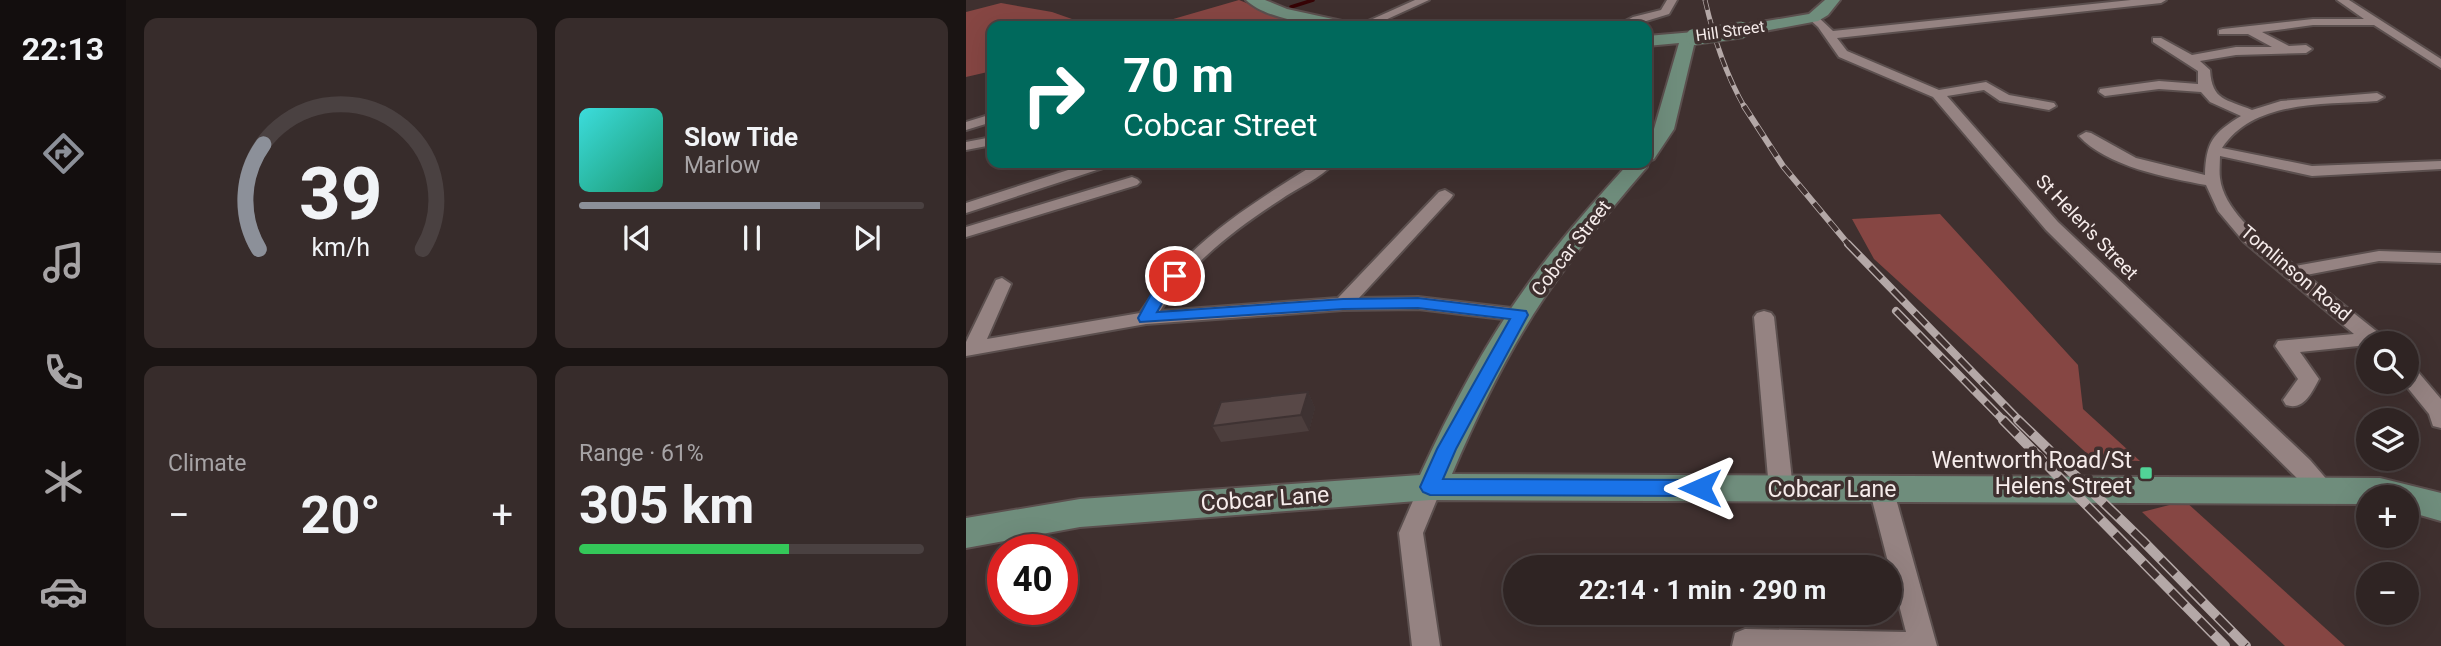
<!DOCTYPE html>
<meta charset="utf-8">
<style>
:root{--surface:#2f2423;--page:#372c2b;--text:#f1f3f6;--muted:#a7a4a6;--line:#4a4141;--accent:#8c9099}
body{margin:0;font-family:Roboto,sans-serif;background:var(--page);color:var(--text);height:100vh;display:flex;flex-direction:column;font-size:26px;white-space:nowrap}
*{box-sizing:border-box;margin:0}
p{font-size:23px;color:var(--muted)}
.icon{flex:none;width:38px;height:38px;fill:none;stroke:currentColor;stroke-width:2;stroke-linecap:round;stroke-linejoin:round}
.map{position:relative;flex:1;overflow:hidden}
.details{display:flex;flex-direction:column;gap:18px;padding:18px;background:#1a1413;width:840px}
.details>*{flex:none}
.banner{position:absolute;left:21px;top:21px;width:665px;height:147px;border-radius:14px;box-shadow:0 7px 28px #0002,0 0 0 2px var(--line);background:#00695c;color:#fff;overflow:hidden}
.fabs{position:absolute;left:1390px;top:331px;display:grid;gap:14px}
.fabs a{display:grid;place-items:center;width:63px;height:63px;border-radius:50%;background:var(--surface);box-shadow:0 7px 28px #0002,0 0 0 2px var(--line);font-size:35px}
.speed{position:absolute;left:21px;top:534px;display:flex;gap:14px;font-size:35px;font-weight:700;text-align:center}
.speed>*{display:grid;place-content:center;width:91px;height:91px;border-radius:50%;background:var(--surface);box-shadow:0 7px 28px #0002,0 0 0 2px var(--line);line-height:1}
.speed .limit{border:10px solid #d22;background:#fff;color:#111}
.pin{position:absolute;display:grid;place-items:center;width:60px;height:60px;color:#fff;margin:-30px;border:4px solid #fff;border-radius:50%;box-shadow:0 2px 7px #0007}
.me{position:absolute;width:77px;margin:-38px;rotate:270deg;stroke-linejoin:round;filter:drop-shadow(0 0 5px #0008)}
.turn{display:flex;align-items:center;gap:24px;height:147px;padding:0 21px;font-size:32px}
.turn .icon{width:91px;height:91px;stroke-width:2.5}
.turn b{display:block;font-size:49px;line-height:60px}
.big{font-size:52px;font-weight:700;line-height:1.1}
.details .tile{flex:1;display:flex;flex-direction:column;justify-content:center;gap:10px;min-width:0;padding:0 24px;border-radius:14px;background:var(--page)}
.details .dial{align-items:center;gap:0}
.dial svg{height:182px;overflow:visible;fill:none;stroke:var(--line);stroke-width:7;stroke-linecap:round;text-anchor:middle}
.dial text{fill:var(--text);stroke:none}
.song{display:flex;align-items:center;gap:21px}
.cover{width:84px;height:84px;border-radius:10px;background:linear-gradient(135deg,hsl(180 70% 55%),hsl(160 70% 35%))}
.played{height:7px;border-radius:4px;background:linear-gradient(90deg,var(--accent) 70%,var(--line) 70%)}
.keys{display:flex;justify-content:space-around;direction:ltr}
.heat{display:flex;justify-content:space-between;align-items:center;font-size:38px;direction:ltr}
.charge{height:10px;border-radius:5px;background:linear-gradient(90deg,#34c759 61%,var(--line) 0)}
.details .tiles{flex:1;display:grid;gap:18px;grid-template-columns:repeat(2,1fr)}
.trip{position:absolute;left:537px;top:555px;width:399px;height:70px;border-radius:35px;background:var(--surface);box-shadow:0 7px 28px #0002,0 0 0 2px var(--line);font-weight:700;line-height:70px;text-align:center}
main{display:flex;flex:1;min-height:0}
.menu{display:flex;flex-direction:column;width:126px;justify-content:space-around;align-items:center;background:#130e0e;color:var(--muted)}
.menu .icon{width:49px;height:49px}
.menu .selected{color:var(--accent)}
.menu b{font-size:32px;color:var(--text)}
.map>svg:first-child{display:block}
.green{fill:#864643}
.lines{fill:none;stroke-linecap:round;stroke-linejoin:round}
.stream{stroke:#360305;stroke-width:3.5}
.street-casing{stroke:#5b4f4e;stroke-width:4}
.secondary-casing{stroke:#5b4f4e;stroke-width:4}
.street{fill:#958382;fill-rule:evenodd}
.secondary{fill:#6f8d7c;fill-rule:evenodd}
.rail-far3-casing{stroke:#b4a8a7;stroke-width:5}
.rail-far2-casing{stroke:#b4a8a7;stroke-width:6}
.rail-far1-casing{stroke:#b4a8a7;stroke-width:8}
.rail-casing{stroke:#b4a8a7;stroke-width:10}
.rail-far3{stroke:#3f302f;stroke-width:3.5;stroke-dasharray:10;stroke-linecap:butt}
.rail-far2{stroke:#3f302f;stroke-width:4.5;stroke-dasharray:12;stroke-linecap:butt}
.rail-far1{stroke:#3f302f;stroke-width:5;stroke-dasharray:16;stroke-linecap:butt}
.rail{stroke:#3f302f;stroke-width:7;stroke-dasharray:20;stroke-linecap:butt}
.secondary-bridge-casing{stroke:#5b4f4e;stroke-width:18;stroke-linecap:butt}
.secondary-bridge{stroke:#6f8d7c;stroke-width:16}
.wall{fill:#4c3e3d}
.shaded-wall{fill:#3e3232}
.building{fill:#584847;stroke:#3e3232;stroke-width:2}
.route{fill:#1a73e8;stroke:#114b97;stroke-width:2}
.poi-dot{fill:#51d397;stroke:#3f302f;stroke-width:2.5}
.labels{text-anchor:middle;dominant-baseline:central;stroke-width:7;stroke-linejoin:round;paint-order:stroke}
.far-street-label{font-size:16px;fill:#f6eceb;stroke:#3f302f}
.street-label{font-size:19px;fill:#f6eceb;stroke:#3f302f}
.near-poi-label{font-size:23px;fill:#f6eceb;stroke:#3f302f;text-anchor:end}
.near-street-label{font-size:23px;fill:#f6eceb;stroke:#3f302f}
</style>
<main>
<nav class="menu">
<b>22:13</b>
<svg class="icon selected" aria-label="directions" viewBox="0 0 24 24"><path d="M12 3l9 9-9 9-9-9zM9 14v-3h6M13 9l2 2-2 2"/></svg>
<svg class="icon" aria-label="music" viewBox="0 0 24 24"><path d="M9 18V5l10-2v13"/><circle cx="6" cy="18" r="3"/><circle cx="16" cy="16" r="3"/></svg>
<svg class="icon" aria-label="phone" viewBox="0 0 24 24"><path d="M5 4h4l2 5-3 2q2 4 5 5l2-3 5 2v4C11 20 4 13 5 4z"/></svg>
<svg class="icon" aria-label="climate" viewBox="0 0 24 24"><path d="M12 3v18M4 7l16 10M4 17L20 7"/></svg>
<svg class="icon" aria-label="car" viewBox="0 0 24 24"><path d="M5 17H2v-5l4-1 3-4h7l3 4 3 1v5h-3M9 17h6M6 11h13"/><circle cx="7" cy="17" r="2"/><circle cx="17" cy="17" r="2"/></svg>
</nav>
<section class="details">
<div class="tiles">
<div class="tile dial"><svg viewBox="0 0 100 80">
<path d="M14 69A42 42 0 1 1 86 69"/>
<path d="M14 69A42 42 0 0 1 16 23" stroke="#8c9099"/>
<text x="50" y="56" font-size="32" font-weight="700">39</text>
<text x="50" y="72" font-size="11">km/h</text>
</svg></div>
<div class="tile">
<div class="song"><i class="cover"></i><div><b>Slow Tide</b><p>Marlow</p></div></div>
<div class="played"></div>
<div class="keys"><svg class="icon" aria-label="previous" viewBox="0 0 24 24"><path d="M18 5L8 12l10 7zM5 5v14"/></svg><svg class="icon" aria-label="pause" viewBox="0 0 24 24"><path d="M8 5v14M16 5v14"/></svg><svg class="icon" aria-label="next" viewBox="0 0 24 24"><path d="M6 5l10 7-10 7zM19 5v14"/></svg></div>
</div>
<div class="tile"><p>Climate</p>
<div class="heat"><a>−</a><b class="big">20°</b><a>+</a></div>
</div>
<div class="tile"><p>Range · 61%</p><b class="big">305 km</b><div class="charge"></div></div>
</div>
</section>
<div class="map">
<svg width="1475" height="646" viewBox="0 0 1475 646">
<rect width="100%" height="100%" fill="#3f302f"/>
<!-- green -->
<g class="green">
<polygon points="273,0 338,26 272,26 268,24 183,26"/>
<polygon points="35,3 86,12 126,26 26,26 26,71 0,77 0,12"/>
<polygon points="974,214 1112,365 1117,409 1174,461 1127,459 908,259 886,219"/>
<polygon points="1219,501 1379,646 1319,646 1176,512"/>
</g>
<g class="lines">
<!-- stream -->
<polyline class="stream" points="325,7 347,0"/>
<defs>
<g id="street">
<polygon points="449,0 463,0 406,26 391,26"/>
<polygon points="701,0 711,0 703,14 664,26 650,26 667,17 695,10"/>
<polygon points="1165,0 1200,0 1195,3 871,38 881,51 973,90 1020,82 1043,95 1088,103 1090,106 1083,110 1034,101 1018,90 981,96 1092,222 1344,460 1369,489 1365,496 1357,499 1349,496 1080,230 967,97 873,57 852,27 842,18 851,16 867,31"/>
<path d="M1371,0H1383L1475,59V68L1408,25H1347L1296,32L1323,46L1340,45L1346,49L1340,53L1270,55L1234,61L1244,70C1246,101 1260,99 1286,110L1315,101L1411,93L1418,97L1411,101C1360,105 1288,99 1256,148L1346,166L1475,161V169L1346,176L1254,156C1254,163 1253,171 1254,178C1258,214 1304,246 1329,266L1413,251L1475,253V263L1413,261L1340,275L1414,334L1421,343L1334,352L1353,379C1346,392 1338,411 1320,405L1317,400L1332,379L1309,346L1312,341L1388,334L1278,242L1252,211L1240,185C1201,178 1140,166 1113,136L1120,132L1125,133L1170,158L1239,175C1240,142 1247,133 1275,116L1244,102L1235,92L1193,89L1139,96L1133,92L1134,89L1193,81L1232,84V71L1187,42V38H1195L1226,55L1270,47H1306L1282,34H1253V30L1257,29L1347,19H1398Z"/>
<polygon points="26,114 26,122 0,130 0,122"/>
<polygon points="26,137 26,145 0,150 0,142"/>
<polygon points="124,163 145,163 143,166 0,213 0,203"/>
<path d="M351,163H368C355,178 331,188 314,200C268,230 224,263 194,311L372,298L473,192L479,190L487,195L485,198L393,298L452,297L554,309L561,311L564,315L561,319L554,321L452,309L377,310L180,324L0,356V342L30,280L36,278L45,284L21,339L174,313C219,245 283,205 351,163Z"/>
<polygon points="166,177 171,179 174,182 171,185 0,237 0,227"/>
<polygon points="798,311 805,313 808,317 827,489 823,496 815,499 807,496 803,489 788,317 791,313"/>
<polygon points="1440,364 1447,366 1475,399 1475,428 1467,426 1463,414 1437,382 1440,382"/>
<polygon points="464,477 472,480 476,487 457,533 474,646 446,646 433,533 456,480"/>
<polygon points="915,478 923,481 927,488 971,646 766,646 769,633 779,629 940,632 903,488 907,481"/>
</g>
<g id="secondary">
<path d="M280,0H299L321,9L385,23L388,26C358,27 302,21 280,0Z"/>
<polygon points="859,0 874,0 862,15 852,21 777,35 769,30 777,25 843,14"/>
<path d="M728,32L736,37L729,41L708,129L688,159L682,161L681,167C645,209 609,252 578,298C541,353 512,413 486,474L1414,478L1475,493V521L1440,511V497H1402V504L464,500L114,527L0,548V518L114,499L454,475C484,410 518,345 560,287C591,243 627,203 663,163H681V141L688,129L713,43L681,46V36Z"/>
</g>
</defs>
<!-- street casing -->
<use href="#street" class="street-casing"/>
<!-- secondary casing -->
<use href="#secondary" class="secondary-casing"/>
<!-- street -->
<use href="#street" class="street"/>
<!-- secondary -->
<use href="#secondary" class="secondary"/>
<defs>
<path id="rail-far3" d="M739,0C748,39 759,73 779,108"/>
<polyline id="rail-far2" points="778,106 817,166 883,245"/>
<g id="rail-far1">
<polyline points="882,244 1054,421"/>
<polyline points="930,311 1038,421"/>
</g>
<g id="rail">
<polyline points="1037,420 1259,646"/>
<polyline points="1052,420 1176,540 1280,646"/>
</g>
</defs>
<!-- rail-far3 casing -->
<use href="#rail-far3" class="rail-far3-casing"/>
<!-- rail-far2 casing -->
<use href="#rail-far2" class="rail-far2-casing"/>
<!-- rail-far1 casing -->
<use href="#rail-far1" class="rail-far1-casing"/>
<!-- rail casing -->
<use href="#rail" class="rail-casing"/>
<!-- rail-far3 -->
<use href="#rail-far3" class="rail-far3"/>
<!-- rail-far2 -->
<use href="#rail-far2" class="rail-far2"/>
<!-- rail-far1 -->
<use href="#rail-far1" class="rail-far1"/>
<!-- rail -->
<use href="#rail" class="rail"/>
<defs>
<polyline id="secondary-bridge" points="728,37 777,30"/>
</defs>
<!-- secondary-bridge casing -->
<use href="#secondary-bridge" class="secondary-bridge-casing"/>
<!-- secondary-bridge -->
<use href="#secondary-bridge" class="secondary-bridge"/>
</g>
<!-- wall -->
<polygon class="wall" points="342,392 349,408 343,431 255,442 246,426"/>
<!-- shaded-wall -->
<polygon class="shaded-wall" points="342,392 349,408 343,431 335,415"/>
<!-- building -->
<polygon class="building" points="342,392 335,415 246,426 255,402"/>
<!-- route -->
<path class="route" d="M209,271L216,276L202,293L191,312L377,299L452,298L560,311L562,315L490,449L477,479L734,480L741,483L744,488L741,494L734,496L464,495L457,492L454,487L471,449L544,319L452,308L377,309L174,322L172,318C181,303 191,277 209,271Z"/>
<!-- markers -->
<rect class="poi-dot" x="1173" y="466" width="14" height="14" rx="3.5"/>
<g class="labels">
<!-- far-street labels -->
<g class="far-street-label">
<text transform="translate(764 31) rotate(-8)">Hill Street</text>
</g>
<!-- street labels -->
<g class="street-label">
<text transform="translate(1121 227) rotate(46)">St Helen's Street</text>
<text transform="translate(605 248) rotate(-52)">Cobcar Street</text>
<text transform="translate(1330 273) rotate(40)">Tomlinson Road</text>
</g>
<!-- near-poi labels -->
<g class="near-poi-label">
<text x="1166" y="460">Wentworth Road/St<tspan x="1166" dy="26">Helens Street</tspan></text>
</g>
<!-- near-street labels -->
<g class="near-street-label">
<text x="866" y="489">Cobcar Lane</text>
<text transform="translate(299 499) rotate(-4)">Cobcar Lane</text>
</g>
</g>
</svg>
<div class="fabs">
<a><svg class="icon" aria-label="search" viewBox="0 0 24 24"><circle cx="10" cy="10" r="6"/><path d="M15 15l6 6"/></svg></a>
<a><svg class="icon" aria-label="layers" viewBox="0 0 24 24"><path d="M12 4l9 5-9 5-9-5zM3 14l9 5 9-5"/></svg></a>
<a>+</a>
<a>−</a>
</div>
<div class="speed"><div class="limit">40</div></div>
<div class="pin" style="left:209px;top:276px;background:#d93025"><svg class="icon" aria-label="arrive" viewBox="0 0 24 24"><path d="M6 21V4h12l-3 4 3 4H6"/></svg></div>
<svg class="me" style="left:734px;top:488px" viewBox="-20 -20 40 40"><path d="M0-17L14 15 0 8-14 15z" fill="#1a73e8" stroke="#fff" stroke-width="4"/></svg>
<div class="trip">22:14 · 1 min · 290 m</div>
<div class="banner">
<div class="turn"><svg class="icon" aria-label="right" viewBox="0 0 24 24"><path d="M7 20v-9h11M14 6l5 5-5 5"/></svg><div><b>70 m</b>Cobcar Street</div></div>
</div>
</div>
</main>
